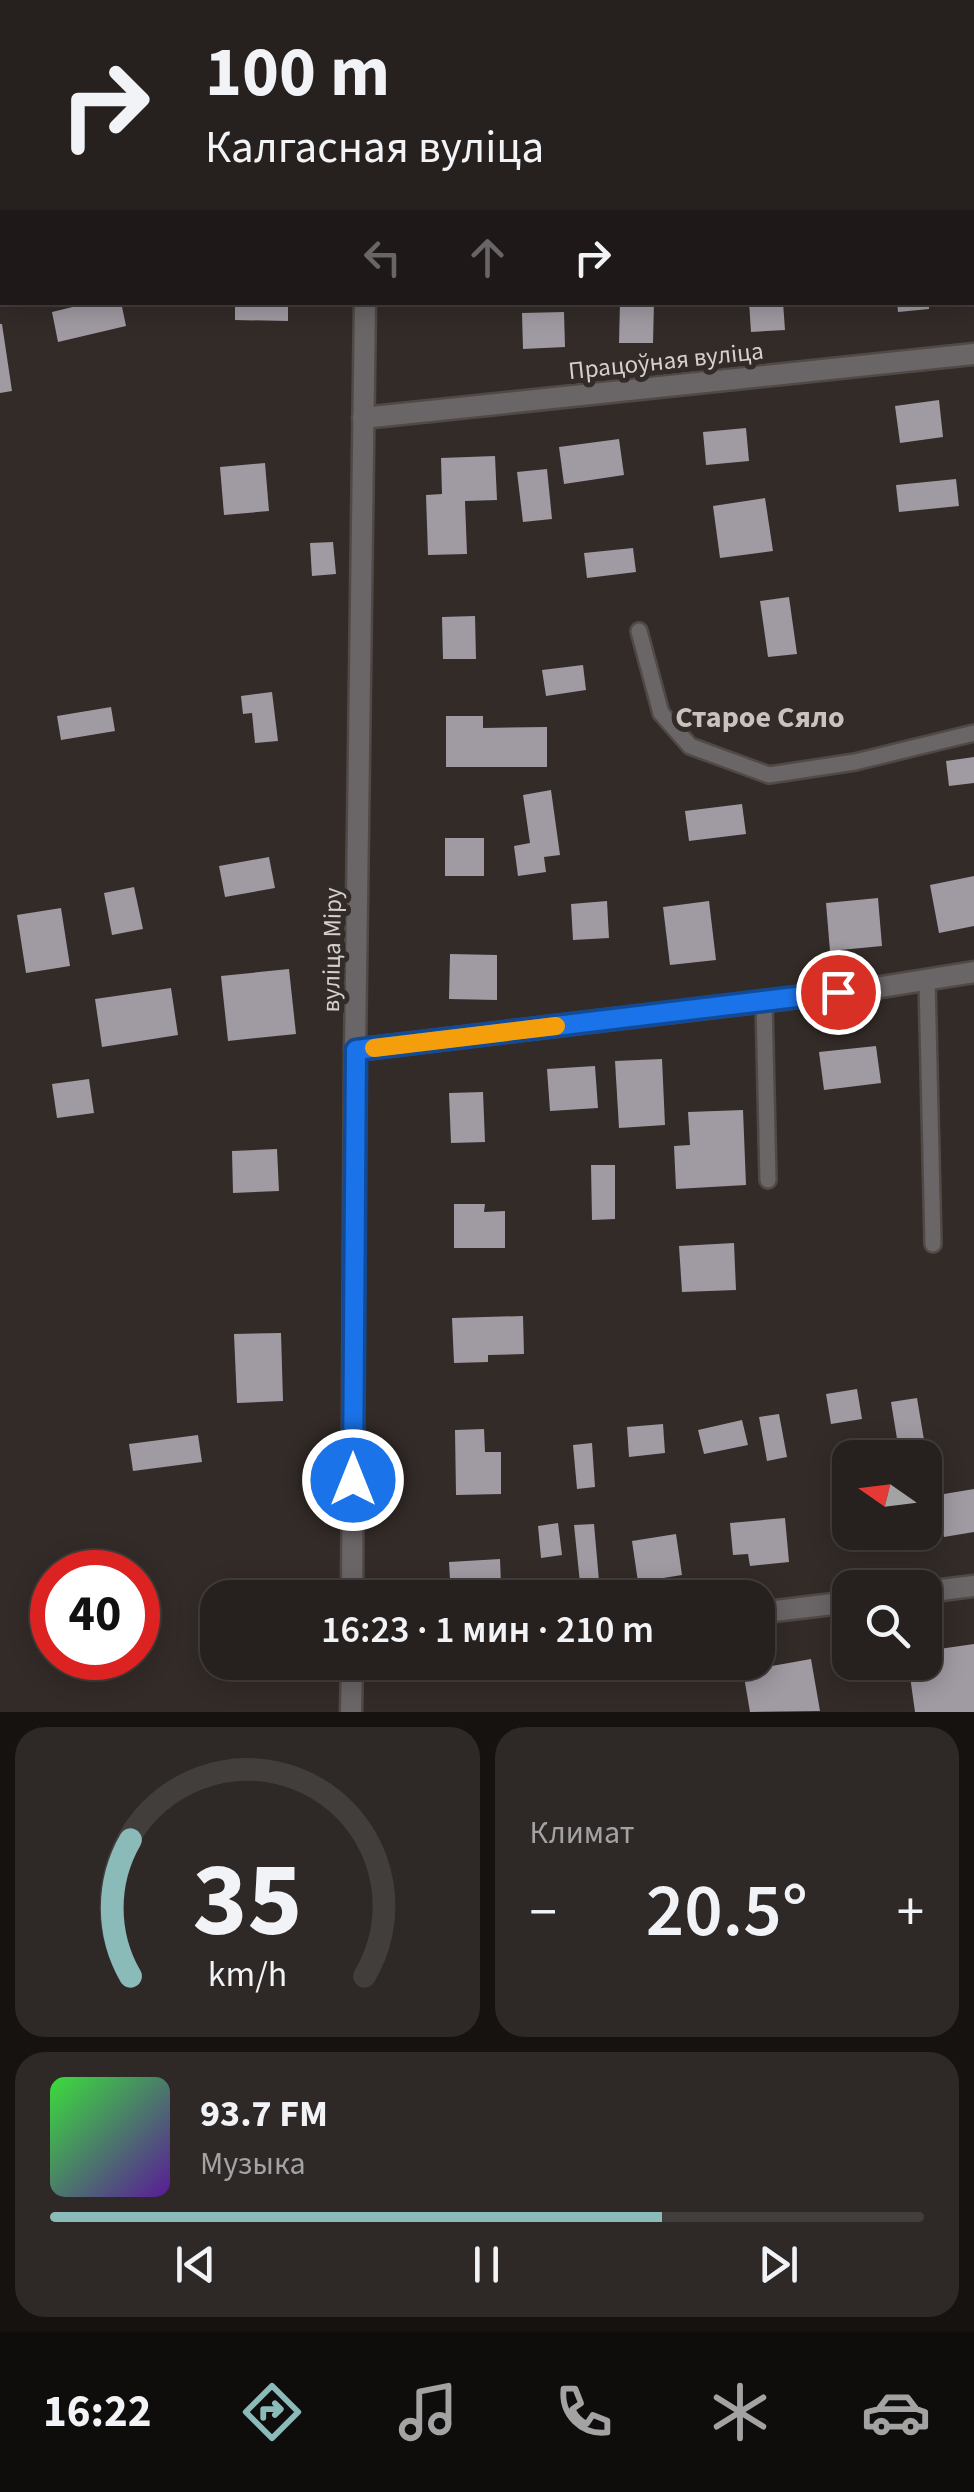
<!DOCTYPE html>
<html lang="ru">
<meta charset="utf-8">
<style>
:root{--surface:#26201e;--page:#2e2827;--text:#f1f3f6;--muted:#a4a3a4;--line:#423e3c;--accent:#8bbbb9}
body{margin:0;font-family:"Source Sans 3",sans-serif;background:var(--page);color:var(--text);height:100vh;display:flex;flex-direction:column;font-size:38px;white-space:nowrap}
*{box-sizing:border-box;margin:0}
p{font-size:32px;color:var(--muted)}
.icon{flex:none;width:55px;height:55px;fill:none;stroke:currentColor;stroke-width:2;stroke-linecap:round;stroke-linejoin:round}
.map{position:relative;height:1712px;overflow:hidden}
.panel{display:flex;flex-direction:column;gap:15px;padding:15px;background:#151210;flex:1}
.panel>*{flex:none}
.banner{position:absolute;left:0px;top:0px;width:975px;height:305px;box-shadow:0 5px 25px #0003,0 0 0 2px var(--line);background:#26201e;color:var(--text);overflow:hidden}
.needle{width:65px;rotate:284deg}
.buttons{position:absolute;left:832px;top:1440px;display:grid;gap:20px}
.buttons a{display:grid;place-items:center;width:110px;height:110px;border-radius:20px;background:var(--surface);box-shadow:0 5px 25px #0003,0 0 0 2px var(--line);font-size:50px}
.speed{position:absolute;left:30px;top:1550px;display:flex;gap:20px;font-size:50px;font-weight:700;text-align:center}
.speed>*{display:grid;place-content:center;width:130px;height:130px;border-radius:50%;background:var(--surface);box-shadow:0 5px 25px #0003,0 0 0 2px var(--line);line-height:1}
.speed .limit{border:15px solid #d22;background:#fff;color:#111}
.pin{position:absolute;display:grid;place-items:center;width:85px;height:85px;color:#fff;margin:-42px;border:5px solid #fff;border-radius:50%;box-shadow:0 2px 10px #0007}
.me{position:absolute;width:110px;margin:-55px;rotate:0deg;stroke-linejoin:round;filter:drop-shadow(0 0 8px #0008)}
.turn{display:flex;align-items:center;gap:35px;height:210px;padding:0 40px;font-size:45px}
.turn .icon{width:130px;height:130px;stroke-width:2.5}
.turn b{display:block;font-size:70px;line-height:85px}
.lanes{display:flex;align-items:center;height:95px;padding:0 40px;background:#0003;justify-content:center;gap:50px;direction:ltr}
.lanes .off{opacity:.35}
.big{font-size:75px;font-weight:600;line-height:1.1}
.panel .tile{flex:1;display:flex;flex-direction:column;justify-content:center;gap:15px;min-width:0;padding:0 35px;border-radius:30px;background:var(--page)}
.panel .dial{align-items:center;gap:0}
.dial svg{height:260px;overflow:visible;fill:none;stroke:var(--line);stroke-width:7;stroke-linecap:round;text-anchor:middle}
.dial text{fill:var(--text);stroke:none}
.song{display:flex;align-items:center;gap:30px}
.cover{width:120px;height:120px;border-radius:15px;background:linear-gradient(135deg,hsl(120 70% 55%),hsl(270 70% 35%))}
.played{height:10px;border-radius:5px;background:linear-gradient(90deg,var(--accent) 70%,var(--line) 70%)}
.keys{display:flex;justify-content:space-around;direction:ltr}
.heat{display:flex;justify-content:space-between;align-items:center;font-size:55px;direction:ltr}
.panel .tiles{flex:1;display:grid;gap:15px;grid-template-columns:1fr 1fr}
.tile:last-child{grid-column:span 2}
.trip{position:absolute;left:200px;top:1580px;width:575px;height:100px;border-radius:30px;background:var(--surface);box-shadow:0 5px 25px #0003,0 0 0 2px var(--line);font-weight:600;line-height:100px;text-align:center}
.tab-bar{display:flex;height:160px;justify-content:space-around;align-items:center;background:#0f0d0c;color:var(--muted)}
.tab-bar .icon{width:70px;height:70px}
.tab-bar .on{color:var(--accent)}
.tab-bar b{font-size:45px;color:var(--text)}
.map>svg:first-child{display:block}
.building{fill:#a09aa2}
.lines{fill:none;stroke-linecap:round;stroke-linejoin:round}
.service-casing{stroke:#504946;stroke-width:20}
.minor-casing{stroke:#504946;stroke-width:25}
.tertiary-casing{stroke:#504946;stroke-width:25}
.service{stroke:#6a6566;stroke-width:15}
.minor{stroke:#6a6566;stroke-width:20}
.tertiary{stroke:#6a6566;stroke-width:20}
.route-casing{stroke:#114b97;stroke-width:25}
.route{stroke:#1a73e8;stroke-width:18}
.slow{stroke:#f59e0b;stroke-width:18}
.labels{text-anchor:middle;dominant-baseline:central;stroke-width:10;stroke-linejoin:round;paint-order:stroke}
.street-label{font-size:25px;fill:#d5d0ce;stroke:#332b28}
.quarter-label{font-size:30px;font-weight:bold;fill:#cbc1bd;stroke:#332b28}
</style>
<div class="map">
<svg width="974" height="1712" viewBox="0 0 974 1712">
<rect width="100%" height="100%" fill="#332b28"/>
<!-- building -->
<g class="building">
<polygon points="93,302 121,302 126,326 58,342 52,312"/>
<polygon points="235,302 288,302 288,321 235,320"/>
<polygon points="620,302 654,302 653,343 619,343"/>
<polygon points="749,302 783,302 785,330 751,332"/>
<polygon points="897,302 929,302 929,309 898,312"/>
<polygon points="564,312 565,347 523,349 522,313"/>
<polygon points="0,324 2,324 12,391 0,393"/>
<polygon points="939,400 943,437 900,443 895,406"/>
<polygon points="746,428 749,461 706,465 703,432"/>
<polygon points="619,439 624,475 564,484 559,447"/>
<polygon points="495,456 497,500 465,501 467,554 428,555 426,495 442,494 441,458"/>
<polygon points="265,463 269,511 224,515 220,467"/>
<polygon points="547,469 552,519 523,522 517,472"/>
<polygon points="956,479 959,506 899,512 896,485"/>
<polygon points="765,498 773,551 720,558 713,506"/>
<polygon points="333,542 336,574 312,576 310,543"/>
<polygon points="633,548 636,572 587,578 584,553"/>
<polygon points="789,597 797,654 768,657 760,601"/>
<polygon points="475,616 476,659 443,659 442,617"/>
<polygon points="583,665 586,690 546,696 542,670"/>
<polygon points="272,692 278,741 255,743 252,713 243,714 241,696"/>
<polygon points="111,707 115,731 61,740 57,716"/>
<polygon points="446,716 483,716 483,728 547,727 547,767 446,767"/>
<polygon points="974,757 974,783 949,786 946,761"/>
<polygon points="551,790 560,855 544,857 546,872 518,876 514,846 530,843 523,795"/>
<polygon points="742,804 746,834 689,841 685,811"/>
<rect x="445" y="838" width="39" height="38"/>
<polygon points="269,857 275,888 225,897 219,866"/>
<polygon points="974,876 974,926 939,933 930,885"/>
<polygon points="134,887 143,929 112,935 104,893"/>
<polygon points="878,898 882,946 830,951 826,903"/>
<polygon points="607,901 609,938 573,940 571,904"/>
<polygon points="709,901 716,960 670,965 663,907"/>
<polygon points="61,908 70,966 26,973 17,915"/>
<polygon points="450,954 497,955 497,1000 449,999"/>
<polygon points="289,969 296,1034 228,1041 221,976"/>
<polygon points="171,988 178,1035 102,1047 95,999"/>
<polygon points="876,1046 881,1083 824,1090 819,1052"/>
<polygon points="662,1059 665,1125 619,1128 615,1061"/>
<polygon points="595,1066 598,1108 550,1111 547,1069"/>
<polygon points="89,1079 94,1113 57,1118 52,1084"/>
<polygon points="483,1092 485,1142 451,1143 449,1093"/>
<polygon points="743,1110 746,1185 676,1189 674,1146 690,1145 688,1112"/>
<polygon points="277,1149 279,1191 233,1193 232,1151"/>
<polygon points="591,1165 615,1165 615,1219 592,1220"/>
<polygon points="454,1204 485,1204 484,1212 505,1211 505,1248 454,1248"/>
<polygon points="734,1243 736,1290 682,1292 679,1246"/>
<polygon points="523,1316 524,1354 488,1355 488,1362 454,1363 452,1318"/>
<polygon points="281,1333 283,1401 237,1403 234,1334"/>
<polygon points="857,1389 862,1419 831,1424 826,1394"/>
<polygon points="917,1398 925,1446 899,1451 891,1402"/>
<polygon points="779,1414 787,1457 767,1461 759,1417"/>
<polygon points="742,1420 748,1445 704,1454 698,1430"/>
<polygon points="663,1424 665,1453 629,1457 627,1427"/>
<polygon points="484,1429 485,1452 501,1452 501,1494 456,1495 455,1430"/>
<polygon points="198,1435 202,1462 133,1471 129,1444"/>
<polygon points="592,1443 595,1487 577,1489 573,1445"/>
<polygon points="974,1489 974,1532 944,1537 938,1495"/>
<polygon points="785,1518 789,1562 750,1566 748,1554 733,1555 730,1523"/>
<polygon points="558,1523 562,1555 541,1558 538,1526"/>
<polygon points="594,1524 599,1581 580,1583 574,1525"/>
<polygon points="849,1532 891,1532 893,1545 851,1549"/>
<polygon points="676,1534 682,1575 638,1582 632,1541"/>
<polygon points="500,1559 501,1584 480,1585 481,1598 451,1598 449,1562"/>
<polygon points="974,1644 974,1712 915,1712 908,1662 925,1662 925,1651"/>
<polygon points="811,1659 820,1711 750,1712 743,1671"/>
</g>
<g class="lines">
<defs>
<g id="service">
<polyline points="639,631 661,713 690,746 769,775 855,762 974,733"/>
<polyline points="927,980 933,1244"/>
<polyline points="764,1001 768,1180"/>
</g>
<g id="minor">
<polyline points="0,246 2,246"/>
<polyline points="363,418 974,354"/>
<polyline points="355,1050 875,988 974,972"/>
<polyline points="925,1592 974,1586"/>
<polyline points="758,1613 850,1602"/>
</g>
<g id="tertiary">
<polyline points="369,2 369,0"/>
<polyline points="352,1598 355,1050 365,302"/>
<polyline points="351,1712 352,1662"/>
</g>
</defs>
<!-- service casing -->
<use href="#service" class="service-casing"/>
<!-- minor casing -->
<use href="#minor" class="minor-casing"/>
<!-- tertiary casing -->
<use href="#tertiary" class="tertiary-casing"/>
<!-- service -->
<use href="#service" class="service"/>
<!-- minor -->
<use href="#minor" class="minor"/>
<!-- tertiary -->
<use href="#tertiary" class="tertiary"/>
</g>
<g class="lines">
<defs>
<polyline id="route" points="353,1480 356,1050 838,992"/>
</defs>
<!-- route casing -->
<use href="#route" class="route-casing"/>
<!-- route -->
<use href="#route" class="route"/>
<!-- slow -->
<polyline class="slow" points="374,1048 556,1026"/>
</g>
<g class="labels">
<!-- street labels -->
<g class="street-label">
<text transform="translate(666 361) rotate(-6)">Працоўная вуліца</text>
<text transform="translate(332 950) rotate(-89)">вуліца Міру</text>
</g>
<!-- quarter labels -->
<g class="quarter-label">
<text x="760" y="717">Старое Сяло</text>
</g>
</g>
</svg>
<div class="buttons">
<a><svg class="needle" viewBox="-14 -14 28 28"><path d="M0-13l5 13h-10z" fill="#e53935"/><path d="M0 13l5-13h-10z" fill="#a4a3a4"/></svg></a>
<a><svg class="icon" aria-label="search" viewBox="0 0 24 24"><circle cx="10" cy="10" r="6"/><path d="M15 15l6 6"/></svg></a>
</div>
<div class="speed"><div class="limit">40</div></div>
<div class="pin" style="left:838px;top:992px;background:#d93025"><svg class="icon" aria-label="arrive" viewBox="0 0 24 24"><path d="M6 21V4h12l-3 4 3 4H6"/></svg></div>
<svg class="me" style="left:353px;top:1480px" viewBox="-20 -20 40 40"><circle r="17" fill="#1a73e8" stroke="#fff" stroke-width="3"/><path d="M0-11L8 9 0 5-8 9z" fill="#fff"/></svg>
<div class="trip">16:23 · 1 мин · 210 m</div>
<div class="banner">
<div class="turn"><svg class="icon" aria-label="right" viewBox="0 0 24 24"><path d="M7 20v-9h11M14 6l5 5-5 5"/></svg><div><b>100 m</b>Калгасная вуліца</div></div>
<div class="lanes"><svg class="icon off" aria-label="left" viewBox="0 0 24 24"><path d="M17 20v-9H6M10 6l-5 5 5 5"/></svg><svg class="icon off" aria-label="ahead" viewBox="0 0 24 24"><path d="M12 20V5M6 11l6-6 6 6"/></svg><svg class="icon" aria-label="right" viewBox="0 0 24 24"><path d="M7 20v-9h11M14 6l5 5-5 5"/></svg></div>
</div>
</div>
<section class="panel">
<div class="tiles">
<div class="tile dial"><svg viewBox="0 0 100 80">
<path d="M14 69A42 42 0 1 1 86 69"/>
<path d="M14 69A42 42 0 0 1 14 27" stroke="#8bbbb9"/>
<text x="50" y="56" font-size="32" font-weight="700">35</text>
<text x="50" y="72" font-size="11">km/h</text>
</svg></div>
<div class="tile"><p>Климат</p>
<div class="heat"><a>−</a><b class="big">20.5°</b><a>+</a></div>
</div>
<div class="tile">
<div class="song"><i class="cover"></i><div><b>93.7 FM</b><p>Музыка</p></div></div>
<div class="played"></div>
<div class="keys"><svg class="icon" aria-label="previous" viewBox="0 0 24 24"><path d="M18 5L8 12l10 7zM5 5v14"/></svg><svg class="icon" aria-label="pause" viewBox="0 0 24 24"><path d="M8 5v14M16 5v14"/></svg><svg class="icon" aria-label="next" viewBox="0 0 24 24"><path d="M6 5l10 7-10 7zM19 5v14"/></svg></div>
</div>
</div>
</section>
<nav class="tab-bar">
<b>16:22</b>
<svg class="icon on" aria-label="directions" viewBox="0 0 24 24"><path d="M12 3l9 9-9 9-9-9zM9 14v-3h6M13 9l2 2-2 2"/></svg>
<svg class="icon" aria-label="music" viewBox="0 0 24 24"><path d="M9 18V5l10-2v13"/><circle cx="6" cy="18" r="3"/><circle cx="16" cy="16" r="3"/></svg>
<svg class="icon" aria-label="phone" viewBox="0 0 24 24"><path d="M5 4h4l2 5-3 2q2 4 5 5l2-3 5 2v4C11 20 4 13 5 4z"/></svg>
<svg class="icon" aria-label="climate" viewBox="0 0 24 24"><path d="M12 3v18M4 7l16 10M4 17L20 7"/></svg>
<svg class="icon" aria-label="car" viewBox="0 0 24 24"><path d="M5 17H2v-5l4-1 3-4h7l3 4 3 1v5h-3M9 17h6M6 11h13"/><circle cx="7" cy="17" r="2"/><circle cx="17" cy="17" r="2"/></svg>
</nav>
